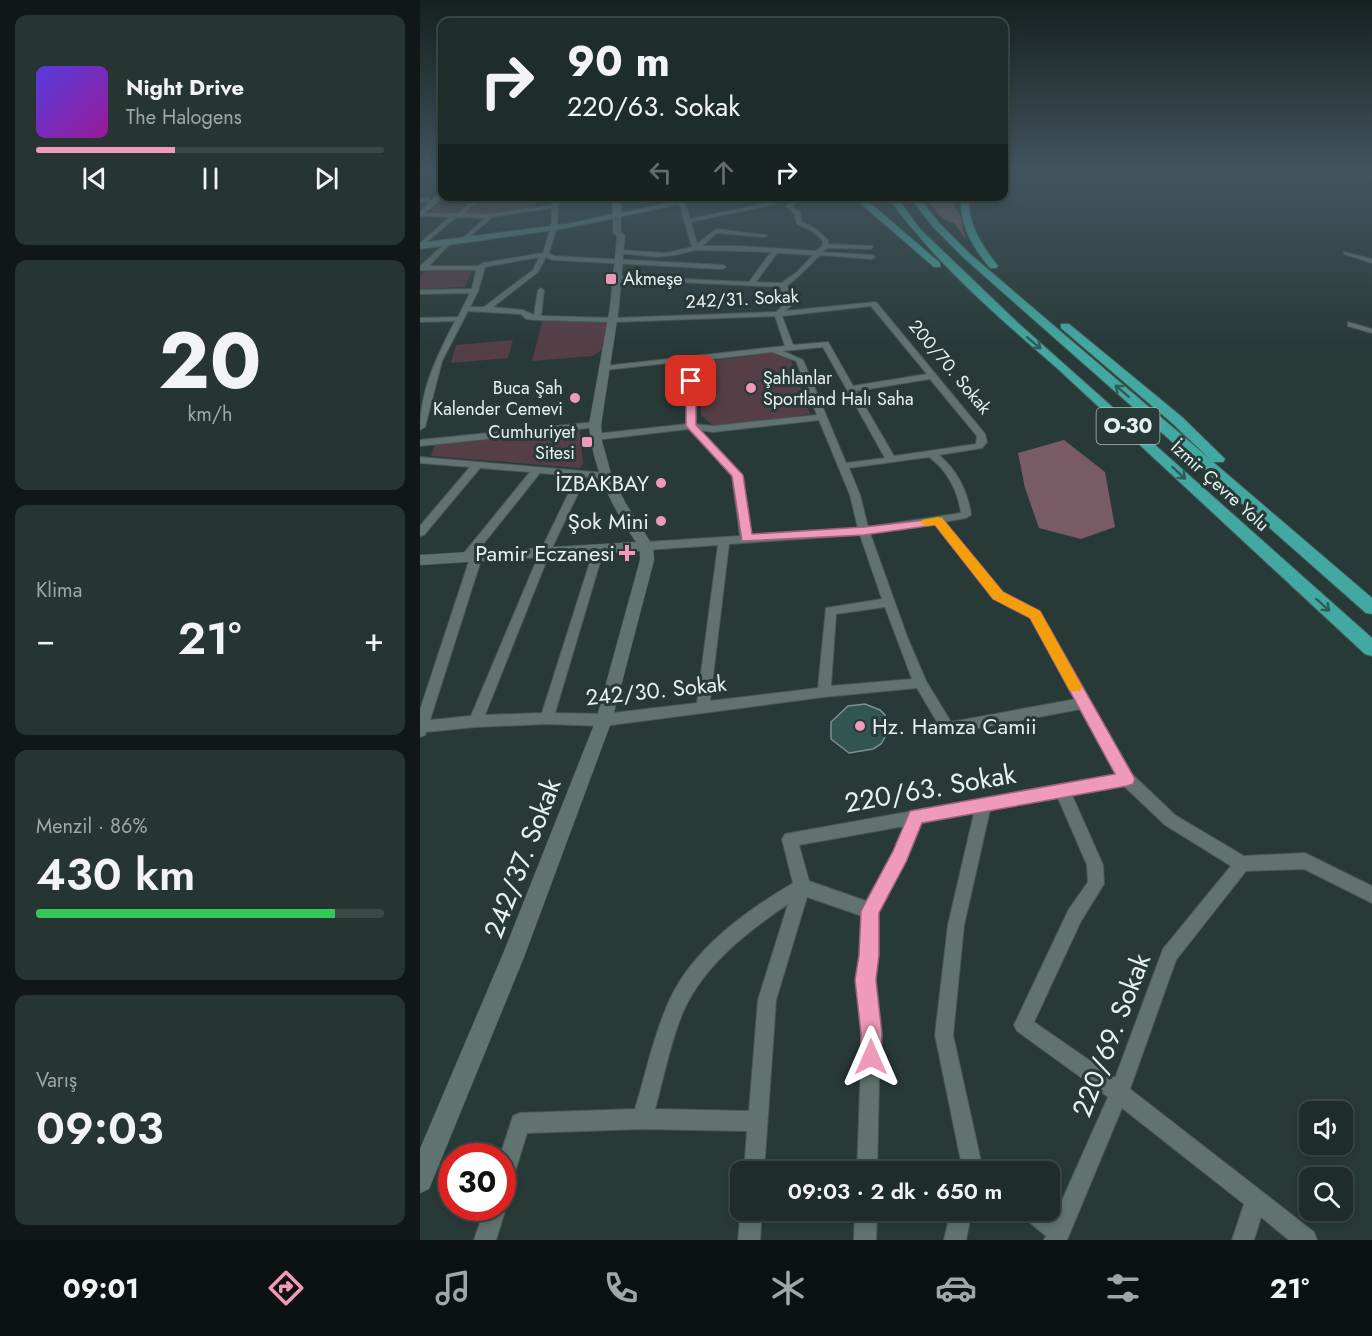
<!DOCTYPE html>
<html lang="tr">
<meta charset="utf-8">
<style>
:root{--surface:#1e2c2a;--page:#263432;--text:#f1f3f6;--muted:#a1a7a8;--line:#3c4847;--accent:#ef9ab8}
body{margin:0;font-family:Jost,sans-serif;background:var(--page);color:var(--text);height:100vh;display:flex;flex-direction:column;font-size:22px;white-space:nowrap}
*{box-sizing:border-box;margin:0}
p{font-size:20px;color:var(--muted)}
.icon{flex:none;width:33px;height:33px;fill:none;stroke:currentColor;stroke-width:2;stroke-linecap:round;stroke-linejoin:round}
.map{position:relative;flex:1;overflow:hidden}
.drawer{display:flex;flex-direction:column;gap:15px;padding:15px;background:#101817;width:420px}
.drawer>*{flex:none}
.hud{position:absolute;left:18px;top:18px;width:570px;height:183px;border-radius:12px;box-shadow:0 3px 9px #0003,0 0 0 2px var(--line);background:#1e2c2a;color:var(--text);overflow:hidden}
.buttons{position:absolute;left:879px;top:1101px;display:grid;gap:12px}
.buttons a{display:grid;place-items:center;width:54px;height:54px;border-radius:12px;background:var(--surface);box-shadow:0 3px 9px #0003,0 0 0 2px var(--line);font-size:30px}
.speed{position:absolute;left:18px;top:1143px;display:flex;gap:12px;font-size:30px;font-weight:700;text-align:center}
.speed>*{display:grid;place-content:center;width:78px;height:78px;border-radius:50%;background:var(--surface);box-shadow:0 3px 9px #0003,0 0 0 2px var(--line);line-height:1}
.speed .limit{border:9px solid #d22;background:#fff;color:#111}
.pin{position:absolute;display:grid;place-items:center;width:51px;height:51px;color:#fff;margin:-26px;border-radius:12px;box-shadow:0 3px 9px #0006}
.me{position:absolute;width:66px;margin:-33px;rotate:0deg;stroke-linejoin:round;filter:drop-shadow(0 0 4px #0008)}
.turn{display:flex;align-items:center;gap:21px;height:126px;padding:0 30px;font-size:27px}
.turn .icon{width:78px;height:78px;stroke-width:2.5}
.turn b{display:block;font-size:42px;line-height:51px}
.lanes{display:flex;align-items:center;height:57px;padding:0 30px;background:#0003;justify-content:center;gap:30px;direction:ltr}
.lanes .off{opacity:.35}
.big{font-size:45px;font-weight:600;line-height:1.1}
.drawer .widget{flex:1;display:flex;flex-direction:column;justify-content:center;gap:9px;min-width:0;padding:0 21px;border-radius:12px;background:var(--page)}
.drawer .dial{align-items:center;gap:0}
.dial b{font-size:78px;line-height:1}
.song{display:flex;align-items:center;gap:18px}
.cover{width:72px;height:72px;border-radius:9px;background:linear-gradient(135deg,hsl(250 70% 55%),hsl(300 70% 35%))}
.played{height:6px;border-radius:3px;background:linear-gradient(90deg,var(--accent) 40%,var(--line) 40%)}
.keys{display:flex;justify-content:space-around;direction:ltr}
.heat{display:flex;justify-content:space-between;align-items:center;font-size:33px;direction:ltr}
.charge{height:9px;border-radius:4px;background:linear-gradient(90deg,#34c759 86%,var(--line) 0)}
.trip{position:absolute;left:310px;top:1161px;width:330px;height:60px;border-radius:12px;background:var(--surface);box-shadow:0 3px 9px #0003,0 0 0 2px var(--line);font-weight:600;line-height:60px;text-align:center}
.tab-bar{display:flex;height:96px;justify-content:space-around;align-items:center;background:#0c1211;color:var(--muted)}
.tab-bar .icon{width:42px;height:42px}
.tab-bar .active{color:var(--accent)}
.tab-bar b{font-size:27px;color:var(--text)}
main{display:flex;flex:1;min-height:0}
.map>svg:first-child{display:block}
.green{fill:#563e46}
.forest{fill:#795b65}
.building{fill:#315551;stroke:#7c908e;stroke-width:1.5}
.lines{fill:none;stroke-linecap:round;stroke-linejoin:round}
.pedestrian-casing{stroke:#485755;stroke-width:1}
.minor-casing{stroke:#485755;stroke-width:2}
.tertiary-casing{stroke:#485755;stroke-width:1}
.secondary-casing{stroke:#485755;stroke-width:2}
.motorway-casing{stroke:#485755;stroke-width:2}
.pedestrian{fill:#607371;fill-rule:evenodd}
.minor{fill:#607371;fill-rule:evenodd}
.tertiary{fill:#607371;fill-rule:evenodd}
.secondary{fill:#57837f;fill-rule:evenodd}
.motorway{fill:#41a9a1;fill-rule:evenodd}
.oneway{stroke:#305b58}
.route{fill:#ef9ab8;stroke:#9b6478;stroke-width:1.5}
.slow{fill:#f59e0b}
.poi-dot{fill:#ef9ab8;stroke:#283a38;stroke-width:2}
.labels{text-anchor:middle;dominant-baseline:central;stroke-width:6;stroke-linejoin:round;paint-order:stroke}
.far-poi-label{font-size:18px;fill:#e7f1f0;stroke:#283a38;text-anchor:start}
.far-street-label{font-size:18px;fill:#e7f1f0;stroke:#283a38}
.shield{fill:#283a38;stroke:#aebab9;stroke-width:1.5}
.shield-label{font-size:21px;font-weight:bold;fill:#e7f1f0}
.poi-label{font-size:22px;fill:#e7f1f0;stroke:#283a38;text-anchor:end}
.street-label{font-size:22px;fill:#e7f1f0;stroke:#283a38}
.near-street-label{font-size:27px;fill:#e7f1f0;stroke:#283a38}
</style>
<main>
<section class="drawer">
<div class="widget">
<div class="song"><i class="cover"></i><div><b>Night Drive</b><p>The Halogens</p></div></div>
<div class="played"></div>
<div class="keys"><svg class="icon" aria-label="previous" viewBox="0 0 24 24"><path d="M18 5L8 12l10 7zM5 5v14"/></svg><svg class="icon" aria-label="pause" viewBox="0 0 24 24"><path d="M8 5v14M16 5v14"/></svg><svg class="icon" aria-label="next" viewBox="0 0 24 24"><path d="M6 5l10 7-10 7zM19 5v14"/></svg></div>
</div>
<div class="widget dial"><b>20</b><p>km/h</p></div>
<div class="widget"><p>Klima</p>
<div class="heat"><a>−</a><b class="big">21°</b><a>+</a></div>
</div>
<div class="widget"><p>Menzil · 86%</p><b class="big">430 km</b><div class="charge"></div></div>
<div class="widget"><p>Varış</p><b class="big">09:03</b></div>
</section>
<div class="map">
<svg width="952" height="1240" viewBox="0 0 952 1240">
<rect width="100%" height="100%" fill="#283a38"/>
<!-- green -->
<g class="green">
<polygon points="117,197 114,208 75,214 9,212 17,205 49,205 52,202"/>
<polygon points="53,269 45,287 0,289 0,277 7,270"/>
<polygon points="123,319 187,322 182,350 172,356 112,361"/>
<polygon points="93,340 88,358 31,363 36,345"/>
<polygon points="352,353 371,360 390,414 297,429 281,415 281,362"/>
<polygon points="160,430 163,464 160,468 11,456 16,443"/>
</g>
<!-- forest -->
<g class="forest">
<polygon points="504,197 529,197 540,215 546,240 535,224 522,218"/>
<polygon points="644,440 685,472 695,527 661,539 619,528 605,488 598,453"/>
</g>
<!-- building -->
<polygon class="building" points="445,704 460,710 465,715 469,730 461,744 453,749 429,753 411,739 411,722 428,706"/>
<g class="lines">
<defs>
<polygon id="pedestrian" points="55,199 58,200 42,215 38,215 38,213"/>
<g id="minor">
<polygon points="76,196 102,196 56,202 53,200"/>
<path d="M133,196H139L137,227L129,253L134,256L303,265L306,267L303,269L132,260L126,257L118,272L73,307L103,310L114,315L118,290L121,288L124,290L121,316H124L194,318L356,312L366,303L360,287L196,279L195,278L198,276L329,282L351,252L276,250L255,255L237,257L198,253L197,252L200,250L246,253L272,247L259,203L262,201L265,203L270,219L353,202L356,204L271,222L277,244L296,229L347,235L344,237L297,233L282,246H318L396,251L402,246L403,241L392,231L377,224L374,213L366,206L377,196L383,197L372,206L380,212L382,222L396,229L408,240V244L453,246L451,249L407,248L403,252L452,255L455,257L452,259L400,255L381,274L367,286L374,303L365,311L456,302L565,434L567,442L562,448L519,455C537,470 548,492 551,515L546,518L524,522L582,593L619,611L712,774L755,815L824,856L885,853L952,886V903L884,869L826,871L756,960L710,1089L894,1232L897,1240H869L841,1217L834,1240H812L824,1204L702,1108L647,1240H624L626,1236L603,1217L600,1210H628L635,1216L688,1097L597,1031L594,1025L649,909L668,882L667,865L638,798L570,810L544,925L533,1035L562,1166L561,1172H541L542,1166L515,1035L528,925L554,813L501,823L486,861L458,912V955L454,980L460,1034L457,1172H437L442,1034L436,980L440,955L442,916L387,897L356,1000L344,1172H324L327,1131L222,1129L107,1133L92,1182L89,1189L82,1192V1156H80L93,1116L100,1113L215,1109C226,1073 234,1034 250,999C274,948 326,911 373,883L362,839L365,834L697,774L661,709L528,734L523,732L497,688L404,697L184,726L127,724L56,727L6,732L5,735L0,737V710L49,561H42L40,558L110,472L60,468L4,535L0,536V526L50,467L0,463V457L186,473L191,476L186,479L166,477L130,552L65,715L122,713L174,549L179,545L184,549L135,713L184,714L277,703L298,545L226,550L221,546L226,542L320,536L312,476L269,429L175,440L170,437L175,434L267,424V361L185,370L181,368L185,366L365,346L355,316L194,322L117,320L106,319L101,314L48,311L22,361L5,427L0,430C0,390 17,356 35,321L0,322V318L38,317L50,293L0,294V290L52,289L56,270H0V266L29,240L31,243L9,266H58L63,263L123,253L131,227L132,208L72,217L44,242L42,239L65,218L36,217L0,248V243L30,217L2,216L0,213L70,214L133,205ZM357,253L393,255L377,272L361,283L336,282ZM119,257L113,270L64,307H50L58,291L65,267ZM451,306L507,374L433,386L408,342L373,345L362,316ZM403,347L465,458L426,463L383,360L363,351ZM352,352L376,361L397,415L293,426L275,424V361ZM510,379L557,436L556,444L474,456L436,391ZM399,420L430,495L438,528L331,535L322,475L280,430L293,432ZM509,457C527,470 538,491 541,513L448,527L440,495L429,468ZM120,473L157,476L120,552L51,716L10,720L62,557L56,553ZM514,523L574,599L611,617L656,699L531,722L506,681L488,639L450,533ZM440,535L462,599L406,608L398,688L290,701L309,544ZM465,607L492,679L411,686L416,614ZM704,786L745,825L811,866L743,949L695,1078L614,1022L661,921L684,884L683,865L652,795ZM485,826L474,852L446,901L389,881L379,845ZM368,904L338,1000L329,1111L235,1109C244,1077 250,1043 263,1012C284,965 327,932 368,904Z"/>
<polygon points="9,198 11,201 0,203 0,199"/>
<polygon points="924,252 952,259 952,263 924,254"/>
<polygon points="928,322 952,329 952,333 928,326"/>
<polygon points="175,422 178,423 178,427 0,446 0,440"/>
<polygon points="82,1201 86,1208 76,1240 54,1240 65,1208 82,1208"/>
<polygon points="321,1209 321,1210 342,1210 340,1240 318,1240"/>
<polygon points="435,1210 457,1210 456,1240 434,1240"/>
<polygon points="531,1210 552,1210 546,1240 524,1240"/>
</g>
<path id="tertiary" d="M197,215L201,217V232L205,235L199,307L181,425L182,441L191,474L206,504L233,546L234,560L192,720L104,957L9,1189L0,1193V1149L83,954L176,720L220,560V551L0,565V555L216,542C191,506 173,469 169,425L190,307L197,236L193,233V217Z"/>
<g id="secondary">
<polygon points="0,171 20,171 0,175"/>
<polygon points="19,194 25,196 0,217 0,211"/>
<polygon points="192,196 200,196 201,213 281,196 298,196 147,228 0,249 0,243 147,224 193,214"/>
</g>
<g id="motorway">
<polygon points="432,196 442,196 520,263 520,267 514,267"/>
<path d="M467,196H476L500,229L598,323L952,638V656L945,654L638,369C577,316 514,262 467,196Z"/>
<polygon points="489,196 498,196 519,223 550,254 791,460 752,423 641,328 641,324 649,324 762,417 805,459 803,462 793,462 952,598 952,614 946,613 544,258 513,227"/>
<path d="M541,196H549C548,226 561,244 578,266L576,268H570C552,246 539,225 541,196Z"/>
</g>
</defs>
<!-- pedestrian casing -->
<use href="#pedestrian" class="pedestrian-casing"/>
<!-- minor casing -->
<use href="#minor" class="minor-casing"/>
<!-- tertiary casing -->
<use href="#tertiary" class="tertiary-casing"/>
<!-- secondary casing -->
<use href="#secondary" class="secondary-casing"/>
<!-- motorway casing -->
<use href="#motorway" class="motorway-casing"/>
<!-- pedestrian -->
<use href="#pedestrian" class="pedestrian"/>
<!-- minor -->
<use href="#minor" class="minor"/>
<!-- tertiary -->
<use href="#tertiary" class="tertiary"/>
<!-- secondary -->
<use href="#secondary" class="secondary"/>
<!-- motorway -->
<use href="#motorway" class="motorway"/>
</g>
<!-- one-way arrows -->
<defs><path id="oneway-shaft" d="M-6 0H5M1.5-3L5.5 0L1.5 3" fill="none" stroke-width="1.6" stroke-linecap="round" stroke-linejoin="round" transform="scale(1.5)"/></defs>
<g class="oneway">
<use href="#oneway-shaft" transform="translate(614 343) rotate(40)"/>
<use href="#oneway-shaft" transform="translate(702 391) rotate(-139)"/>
<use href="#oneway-shaft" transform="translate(759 473) rotate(42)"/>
<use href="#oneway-shaft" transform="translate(903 605) rotate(42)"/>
</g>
<!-- sky -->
<linearGradient id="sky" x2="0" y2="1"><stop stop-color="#16201f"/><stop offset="0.5" stop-color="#42555e"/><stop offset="1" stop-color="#42555e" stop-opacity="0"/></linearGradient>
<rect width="952" height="345" fill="url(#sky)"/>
<!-- route -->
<polygon class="route" points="271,378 276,381 276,425 323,475 332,534 444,527 522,518 583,592 620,611 715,779 713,784 707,786 502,823 486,862 459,913 459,955 456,980 462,1034 461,1057 458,1065 451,1068 443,1065 440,1057 441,1034 435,980 439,955 441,911 473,851 490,811 695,774 610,618 573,599 515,525 444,535 322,541 312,476 266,426 266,381"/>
<!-- slow -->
<polygon class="slow" points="518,517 522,518 583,592 620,611 662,687 660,691 650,691 610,618 573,599 515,525 506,526 500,522 502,520"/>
<!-- markers -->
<g class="poi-dot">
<rect x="185" y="273" width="12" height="12" rx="3"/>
<circle cx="331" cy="388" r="6"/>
<circle cx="155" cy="398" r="6"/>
<rect x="161" y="436" width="12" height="12" rx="3"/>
<circle cx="241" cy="483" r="6"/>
<circle cx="241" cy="521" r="6"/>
<path d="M204 544h6v6h6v6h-6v6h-6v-6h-6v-6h6z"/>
<circle cx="440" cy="726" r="6"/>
</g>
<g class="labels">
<!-- far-poi labels -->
<g class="far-poi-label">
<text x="203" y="279">Akmeşe</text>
<text x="343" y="378">Şahlanlar<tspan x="343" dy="21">Sportland Halı Saha</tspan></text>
<text x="143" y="388" text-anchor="end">Buca Şah<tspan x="143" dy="21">Kalender Cemevi</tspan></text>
<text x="155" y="432" text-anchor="end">Cumhuriyet<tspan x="155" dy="21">Sitesi</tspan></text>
</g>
<!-- far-street labels -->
<g class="far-street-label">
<text transform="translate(322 299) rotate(-3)">242/31. Sokak</text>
<text transform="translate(530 367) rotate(50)">200/70. Sokak</text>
<text transform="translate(800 486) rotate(42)">İzmir Çevre Yolu</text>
</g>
<!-- shield labels -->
<rect class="shield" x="676.5" y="408" width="63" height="36" rx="4.5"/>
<g class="shield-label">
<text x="708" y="426">O-30</text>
</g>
<!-- poi labels -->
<g class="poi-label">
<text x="229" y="483">İZBAKBAY</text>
<text x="229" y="521">Şok Mini</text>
<text x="195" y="553">Pamir Eczanesi</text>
<text x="452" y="726" text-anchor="start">Hz. Hamza Camii</text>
</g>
<!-- street labels -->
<g class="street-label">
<text transform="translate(236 690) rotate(-6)">242/30. Sokak</text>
</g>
<!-- near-street labels -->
<g class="near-street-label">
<text transform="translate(510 788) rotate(-10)">220/63. Sokak</text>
<text transform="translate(102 858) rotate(-69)">242/37. Sokak</text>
<text transform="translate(691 1035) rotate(-69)">220/69. Sokak</text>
</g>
</g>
</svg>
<div class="buttons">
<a><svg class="icon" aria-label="sound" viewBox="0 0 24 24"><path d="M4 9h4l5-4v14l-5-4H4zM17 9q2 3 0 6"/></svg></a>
<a><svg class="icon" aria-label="search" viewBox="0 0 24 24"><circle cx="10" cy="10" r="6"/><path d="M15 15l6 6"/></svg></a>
</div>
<div class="speed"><div class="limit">30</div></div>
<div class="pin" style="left:271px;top:381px;background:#d93025"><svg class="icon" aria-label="arrive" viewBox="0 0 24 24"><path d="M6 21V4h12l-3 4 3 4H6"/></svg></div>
<svg class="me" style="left:451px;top:1057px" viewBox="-20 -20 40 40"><path d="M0-17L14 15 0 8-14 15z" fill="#ef9ab8" stroke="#fff" stroke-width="4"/></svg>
<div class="trip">09:03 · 2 dk · 650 m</div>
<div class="hud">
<div class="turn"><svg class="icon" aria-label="right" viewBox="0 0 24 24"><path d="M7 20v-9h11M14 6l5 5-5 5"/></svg><div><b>90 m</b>220/63. Sokak</div></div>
<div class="lanes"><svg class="icon off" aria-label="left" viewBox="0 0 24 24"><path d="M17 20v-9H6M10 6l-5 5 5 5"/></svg><svg class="icon off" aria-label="ahead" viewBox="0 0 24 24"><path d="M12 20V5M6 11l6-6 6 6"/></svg><svg class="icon" aria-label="right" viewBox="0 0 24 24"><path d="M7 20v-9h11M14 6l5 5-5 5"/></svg></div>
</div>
</div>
</main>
<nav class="tab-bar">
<b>09:01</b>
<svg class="icon active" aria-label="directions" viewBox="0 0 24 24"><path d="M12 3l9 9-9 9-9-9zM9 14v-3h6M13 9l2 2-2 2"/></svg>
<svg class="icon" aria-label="music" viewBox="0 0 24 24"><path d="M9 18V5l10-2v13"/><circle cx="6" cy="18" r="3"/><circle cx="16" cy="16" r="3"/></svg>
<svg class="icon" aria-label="phone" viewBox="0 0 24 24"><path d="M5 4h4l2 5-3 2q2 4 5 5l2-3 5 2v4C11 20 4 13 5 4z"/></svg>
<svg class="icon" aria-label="climate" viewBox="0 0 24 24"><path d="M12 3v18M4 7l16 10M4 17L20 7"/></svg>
<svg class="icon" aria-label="car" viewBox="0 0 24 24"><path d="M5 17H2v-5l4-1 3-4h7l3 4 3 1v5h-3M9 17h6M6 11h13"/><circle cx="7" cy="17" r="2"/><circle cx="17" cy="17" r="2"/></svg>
<svg class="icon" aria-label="filters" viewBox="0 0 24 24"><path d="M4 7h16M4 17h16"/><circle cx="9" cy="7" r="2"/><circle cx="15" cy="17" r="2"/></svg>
<b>21°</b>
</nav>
